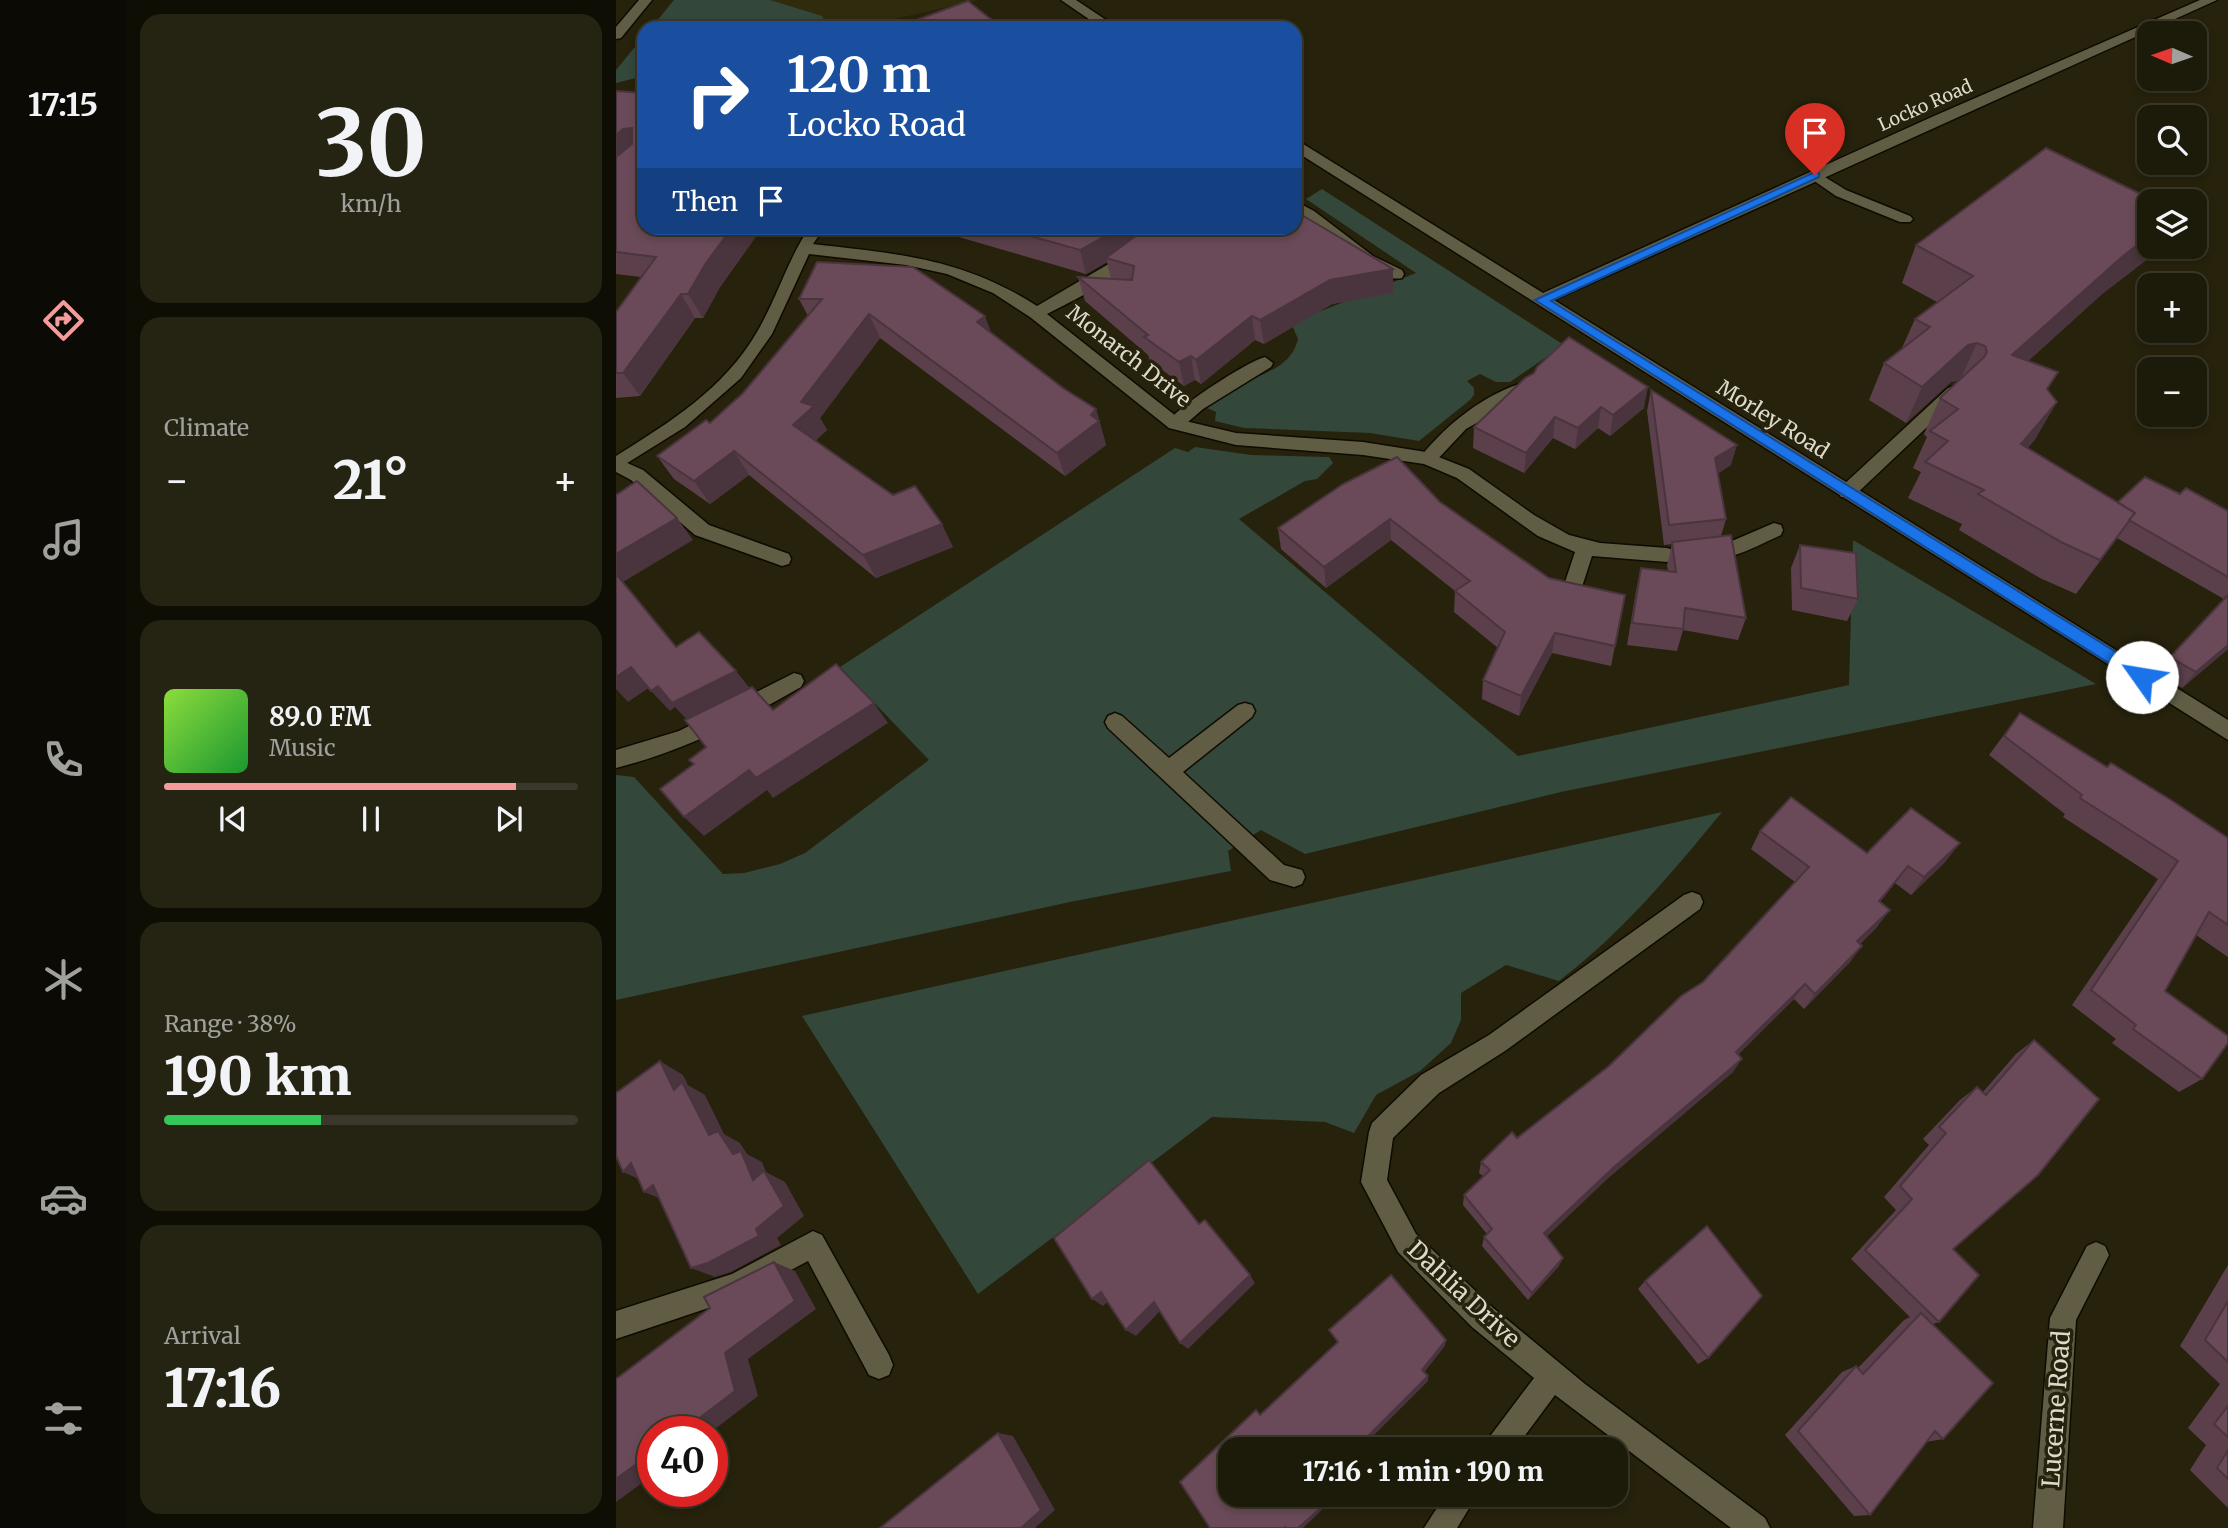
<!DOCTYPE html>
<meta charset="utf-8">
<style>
:root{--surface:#1c1a09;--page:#252312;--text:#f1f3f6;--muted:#a0a19c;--line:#3a382a;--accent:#f59b9c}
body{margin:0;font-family:Merriweather,serif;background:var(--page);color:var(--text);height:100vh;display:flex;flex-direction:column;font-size:26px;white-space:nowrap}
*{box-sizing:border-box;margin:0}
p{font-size:23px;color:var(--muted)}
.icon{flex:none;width:38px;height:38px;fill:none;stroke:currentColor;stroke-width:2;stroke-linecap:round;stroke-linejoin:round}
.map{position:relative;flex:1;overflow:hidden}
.side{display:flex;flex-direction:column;gap:14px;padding:14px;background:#0f0e05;width:490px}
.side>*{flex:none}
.guide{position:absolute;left:21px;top:21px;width:665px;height:214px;border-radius:21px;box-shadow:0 4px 10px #0003,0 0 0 2px var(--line);background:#1a4fa0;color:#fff;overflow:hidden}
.needle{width:46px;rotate:272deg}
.buttons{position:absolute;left:1521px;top:21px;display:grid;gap:14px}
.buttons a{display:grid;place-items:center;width:70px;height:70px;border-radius:14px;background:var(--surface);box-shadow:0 4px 10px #0003,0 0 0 2px var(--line);font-size:35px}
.speed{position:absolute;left:21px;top:1416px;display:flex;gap:14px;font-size:35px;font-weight:700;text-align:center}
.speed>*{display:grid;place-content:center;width:91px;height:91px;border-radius:50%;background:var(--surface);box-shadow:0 4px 10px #0003,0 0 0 2px var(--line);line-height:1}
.speed .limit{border:10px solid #d22;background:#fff;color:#111}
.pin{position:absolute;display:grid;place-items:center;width:60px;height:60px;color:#fff;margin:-72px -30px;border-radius:50% 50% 50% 0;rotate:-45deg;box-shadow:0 0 7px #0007}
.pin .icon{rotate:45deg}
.me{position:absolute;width:77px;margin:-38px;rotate:302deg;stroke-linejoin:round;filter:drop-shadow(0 0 5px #0008)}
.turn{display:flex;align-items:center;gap:24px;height:147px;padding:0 35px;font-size:32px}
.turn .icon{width:91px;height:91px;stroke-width:2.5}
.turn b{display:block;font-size:49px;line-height:60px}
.then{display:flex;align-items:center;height:66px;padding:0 35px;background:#0003;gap:14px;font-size:26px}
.big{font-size:52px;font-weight:800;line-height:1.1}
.side .card{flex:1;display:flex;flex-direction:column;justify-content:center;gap:10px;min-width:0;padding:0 24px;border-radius:21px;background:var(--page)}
.side .dial{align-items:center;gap:0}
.dial b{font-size:91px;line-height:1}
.song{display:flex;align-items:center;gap:21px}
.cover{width:84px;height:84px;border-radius:10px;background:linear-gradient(135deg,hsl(90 70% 55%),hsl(130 70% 35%))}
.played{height:7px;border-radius:4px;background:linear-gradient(90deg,var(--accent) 85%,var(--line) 85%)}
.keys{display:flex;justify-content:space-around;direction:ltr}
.heat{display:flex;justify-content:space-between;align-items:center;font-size:38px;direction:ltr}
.charge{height:10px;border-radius:5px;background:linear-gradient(90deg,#34c759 38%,var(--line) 0)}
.trip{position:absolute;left:602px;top:1437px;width:410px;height:70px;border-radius:21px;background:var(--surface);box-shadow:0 4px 10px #0003,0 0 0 2px var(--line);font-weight:800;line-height:70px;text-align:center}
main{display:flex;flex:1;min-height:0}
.dock{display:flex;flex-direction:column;width:126px;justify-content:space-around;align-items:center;background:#0b0a04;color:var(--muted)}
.dock .icon{width:49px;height:49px}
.dock .current{color:var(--accent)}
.dock b{font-size:32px;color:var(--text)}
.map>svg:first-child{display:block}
.built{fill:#302b0d}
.green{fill:#33473a}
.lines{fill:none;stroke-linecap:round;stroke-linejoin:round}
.service-casing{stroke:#0f0b00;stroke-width:3}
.minor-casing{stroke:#0f0b00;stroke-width:3}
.tertiary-casing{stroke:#0f0b00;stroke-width:3}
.service{fill:#615d45;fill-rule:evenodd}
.minor{fill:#615d45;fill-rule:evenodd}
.tertiary{fill:#615d45;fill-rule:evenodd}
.wall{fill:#5b404c}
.shaded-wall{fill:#4a343e}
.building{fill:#6a4a58;stroke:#4a343e;stroke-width:2}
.route{fill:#1a73e8;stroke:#114b97;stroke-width:2}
.labels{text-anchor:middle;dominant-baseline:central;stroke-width:7;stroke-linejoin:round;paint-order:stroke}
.far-street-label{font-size:18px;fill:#dcdacc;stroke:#26220c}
.street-label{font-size:21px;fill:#dcdacc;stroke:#26220c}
.near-street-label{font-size:24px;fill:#dcdacc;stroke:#26220c}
</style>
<main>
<nav class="dock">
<b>17:15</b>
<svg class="icon current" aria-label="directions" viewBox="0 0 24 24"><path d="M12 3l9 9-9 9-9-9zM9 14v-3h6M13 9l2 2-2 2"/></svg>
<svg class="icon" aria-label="music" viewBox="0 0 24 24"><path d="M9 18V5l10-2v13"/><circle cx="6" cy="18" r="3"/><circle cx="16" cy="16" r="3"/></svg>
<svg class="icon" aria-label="phone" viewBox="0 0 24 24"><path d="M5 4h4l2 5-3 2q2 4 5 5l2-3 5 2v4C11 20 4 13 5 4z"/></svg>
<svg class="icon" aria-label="climate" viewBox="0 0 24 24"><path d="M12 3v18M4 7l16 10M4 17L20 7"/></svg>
<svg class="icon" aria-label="car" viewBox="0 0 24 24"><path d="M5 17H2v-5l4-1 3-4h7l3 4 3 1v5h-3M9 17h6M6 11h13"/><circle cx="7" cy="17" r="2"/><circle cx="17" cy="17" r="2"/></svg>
<svg class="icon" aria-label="filters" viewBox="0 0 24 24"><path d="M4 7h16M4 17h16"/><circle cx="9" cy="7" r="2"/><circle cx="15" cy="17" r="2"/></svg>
</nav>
<section class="side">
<div class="card dial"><b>30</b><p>km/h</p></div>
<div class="card"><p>Climate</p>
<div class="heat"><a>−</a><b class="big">21°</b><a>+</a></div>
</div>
<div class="card">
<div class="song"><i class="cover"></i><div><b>89.0 FM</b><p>Music</p></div></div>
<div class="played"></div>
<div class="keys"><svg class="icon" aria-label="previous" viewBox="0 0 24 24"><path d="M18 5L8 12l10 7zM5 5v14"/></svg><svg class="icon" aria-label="pause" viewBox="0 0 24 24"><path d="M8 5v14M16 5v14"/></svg><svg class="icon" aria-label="next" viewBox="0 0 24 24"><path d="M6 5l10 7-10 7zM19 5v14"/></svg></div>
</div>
<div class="card"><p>Range · 38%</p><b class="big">190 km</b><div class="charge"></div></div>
<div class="card"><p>Arrival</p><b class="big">17:16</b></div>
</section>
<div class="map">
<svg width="1612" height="1528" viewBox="0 0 1612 1528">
<rect width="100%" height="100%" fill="#26220c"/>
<!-- built -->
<polygon class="built" points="58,0 362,0 239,28 35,28"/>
<!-- green -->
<g class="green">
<polygon points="58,0 154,0 206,16 212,28 35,28"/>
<polygon points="28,36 28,76 0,83 0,70"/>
<path d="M706,189L948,345L894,382H880L864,374L851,381L858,388V395L854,400L803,441L754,433L628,428L599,421L600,412L591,408C603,400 616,390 629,383C651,371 675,367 682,339L675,323L800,273L690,199Z"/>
<polygon points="579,447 635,455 713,457 717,463 701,479 689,481 623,519 902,756 1233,685 1237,540 1480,684 945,792 689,854 645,830 612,851 615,871 454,902 0,1000 0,775 18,777 107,874 128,873 164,864 189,853 313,760 224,667 559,448 572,452"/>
<path d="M1106,812C1056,873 1006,933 943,981L890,965L845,993V1020L835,1043L804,1071L760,1095L738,1133L709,1122L596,1117L362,1294L186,1016Z"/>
</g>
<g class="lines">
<defs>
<g id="service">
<polygon points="1199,171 1230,190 1294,216 1297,219 1294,222 1284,222 1220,196 1194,178 1192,175"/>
<path d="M679,201L698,211L757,256L786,270L788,274L786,278C758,285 702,227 679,213Z"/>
<path d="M649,357L657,363L655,367L587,409L565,428H553L550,424C562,406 629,363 649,357Z"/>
<path d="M909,382L915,384L917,388L915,392L850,429L818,463H806L803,459L806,455C832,423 869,394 909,382Z"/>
<polygon points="1338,386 1346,392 1344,396 1237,497 1225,497 1222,492 1225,487 1332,388"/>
<polygon points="0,458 27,470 93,525 173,554 175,559 173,564 166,566 79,535 15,480 0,472"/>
<path d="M1158,523L1165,525L1167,530L1165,535C1142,545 1109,565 1084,557L1082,552L1084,547L1116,541Z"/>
<path d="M178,673L185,675L188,681L185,687C126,721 67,751 0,768V750L63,731Z"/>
<polygon points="629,703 636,705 639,711 636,717 567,772 668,865 686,870 689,877 686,884 678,887 654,880 492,728 489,722 492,716 499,713 506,716 553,758 622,705"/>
<polygon points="197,1231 206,1235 273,1355 277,1365 273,1375 263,1379 253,1375 192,1261 122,1298 0,1339 0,1311 116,1274"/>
</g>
<g id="minor">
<path d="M193,228H208L197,244C283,254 346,258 421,306L496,262L536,228H551C530,264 469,295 431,314L565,420L620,433L747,442L810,452L853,469L918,515L953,535L984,543L1051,548L1058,550L1060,555L1058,560L1051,562L976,556L964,593L957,595L950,593L947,588L959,552L922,536L841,478L808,464L747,455L620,445L553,428L414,317L377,293L331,274L290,265L193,254L156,334L125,378L69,427L0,470V456C53,423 109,388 141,332C161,298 172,259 193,228Z"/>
<polygon points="1076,892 1084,895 1087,902 1084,909 889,1051 823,1093 777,1138 771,1180 800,1234 876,1307 969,1384 1149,1518 1154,1528 1115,1528 939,1395 899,1449 868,1449 872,1439 918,1378 856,1327 782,1252 745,1182 753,1132 756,1123 805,1075 873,1035 1068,895"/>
<polygon points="1480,1242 1489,1246 1493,1255 1460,1320 1447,1528 1417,1528 1434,1318 1471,1246"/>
<polygon points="830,1494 862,1494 841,1528 808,1528"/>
</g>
<g id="tertiary">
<polygon points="23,0 36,0 5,38 0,39 0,27"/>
<polygon points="445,0 460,0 502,28 486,28"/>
<polygon points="1584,0 1601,0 938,300 1612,720 1612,740 679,151 679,141 684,142 927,293 1318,116"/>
</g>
</defs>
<!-- service casing -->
<use href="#service" class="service-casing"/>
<!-- minor casing -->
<use href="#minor" class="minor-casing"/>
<!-- tertiary casing -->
<use href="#tertiary" class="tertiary-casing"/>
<!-- service -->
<use href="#service" class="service"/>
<!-- minor -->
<use href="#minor" class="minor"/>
<!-- tertiary -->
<use href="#tertiary" class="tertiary"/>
</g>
<!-- wall -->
<g class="wall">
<polygon points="0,91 28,228 146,228 104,287 87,318 79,318 24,396 0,398 0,312 25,277 0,274"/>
<polygon points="312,228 679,228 777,293 716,304 648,344 639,340 585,384 579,380 568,386 534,361 532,355 469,301 462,277 495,279 491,262 470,274"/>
<polygon points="1300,245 1544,247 1542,251 1486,294 1412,361 1432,391 1420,438 1412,448 1502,502 1564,494 1612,511 1612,649 1566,688 1541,672 1608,599 1501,538 1460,594 1424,578 1343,530 1346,524 1292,498 1305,472 1297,468 1311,437 1308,434 1324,398 1344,380 1335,382 1290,423 1253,400 1268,363 1286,348 1299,319 1321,302 1286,283"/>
<polygon points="201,262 375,333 447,388 480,409 490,445 449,476 264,338 204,418 211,430 199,441 337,547 260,578 133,475 94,504 58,479 41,456 94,423 127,393 192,316 183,299"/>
<polygon points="909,378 1028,408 994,436 982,428 959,449 937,438 908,473 857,448 858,427"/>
<polygon points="1035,390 1115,465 1102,473 1110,519 1105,536 1130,618 1122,640 1067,630 1061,651 1011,645 1020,591 1025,568 1052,571 1051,565 1056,544 1048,545 1031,411"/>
<polygon points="824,502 999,646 995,666 936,653 903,716 866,699 867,680 882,648 838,612 839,591 775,540 710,588 665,549 662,528"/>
<polygon points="1184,545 1242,599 1231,621 1176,610 1175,568"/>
<polygon points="1404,713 1491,767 1612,838 1612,957 1580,935 1549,991 1586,1079 1563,1092 1496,1043 1500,1039 1456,1005 1542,879 1447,817 1449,814 1373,755"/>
<polygon points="1144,831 1251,853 1330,861 1295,895 1279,883 1264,902 1261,927 1244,944 1234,962 1188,1009 1178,999 1122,1054 1117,1072 992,1178 931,1236 943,1266 912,1300 866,1246 868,1237 871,1234 847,1205 848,1195 867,1176 863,1173 865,1162 901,1138 993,1066 1087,982 1179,882 1135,849"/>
<polygon points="1418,1040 1337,1249 1323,1322 1317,1324 1327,1439 1310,1442 1254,1515 1238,1516 1169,1435 1226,1372 1240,1366 1242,1368 1288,1320 1294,1317 1235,1259 1280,1210 1268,1197 1313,1145 1307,1139 1344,1100 1361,1087 1367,1092 1400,1054"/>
<polygon points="1612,1265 1612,1508 1574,1470 1590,1445 1572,1428 1604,1384 1564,1346"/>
<polygon points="1029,1281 1092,1358 1082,1364 1022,1289"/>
</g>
<!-- shaded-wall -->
<g class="shaded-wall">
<polygon points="16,128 21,153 0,172 0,135 7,129"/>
<polygon points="116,228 146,228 104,287 87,318 72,294 90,263"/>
<polygon points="498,228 533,228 494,260 490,258 491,262 470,274 464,250"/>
<polygon points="1533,236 1533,247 1544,247 1542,251 1486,294 1378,392 1396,355 1507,256"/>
<polygon points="777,269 777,293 716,304 648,344 644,320 714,280"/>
<polygon points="65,294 79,318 24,396 7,373"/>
<polygon points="253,314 264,338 204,418 211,430 190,449 177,425 185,402"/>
<polygon points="369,316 378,340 361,322"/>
<polygon points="636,316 639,340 585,384 580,360"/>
<polygon points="1361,343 1344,380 1335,382 1290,423 1306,387 1352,345"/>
<polygon points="575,356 579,380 568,386 563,362"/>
<polygon points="1032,387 1028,408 994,436 997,415"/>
<polygon points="1441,402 1420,438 1385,480 1405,444"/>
<polygon points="985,407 982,428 959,449 962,428"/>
<polygon points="480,409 490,445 449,476 441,453"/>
<polygon points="939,417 937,438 908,473 910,453"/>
<polygon points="1121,445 1115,465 1094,479 1099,458"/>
<polygon points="118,451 133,475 94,504 78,481"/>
<polygon points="1519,513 1494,548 1460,594 1484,560"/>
<polygon points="61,518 77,540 7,582 0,574 0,554"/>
<polygon points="774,519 775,540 710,588 708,567"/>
<polygon points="326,524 337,547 260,578 247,555"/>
<polygon points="939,633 936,653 903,716 905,696"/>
<polygon points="1612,645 1612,649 1566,688 1580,672"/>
<polygon points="15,667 34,687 12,702 0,689 0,677"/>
<polygon points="120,671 136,691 74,723 59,707 54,711 35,691 42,686"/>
<polygon points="258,703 272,723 157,798 151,790 88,836 68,817 133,770"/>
<polygon points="1344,843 1330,861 1295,895 1308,877"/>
<polygon points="1292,866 1279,883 1251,918 1263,901"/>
<polygon points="1274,910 1261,927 1229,957 1241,941"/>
<polygon points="1246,946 1234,962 1188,1009 1199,994"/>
<polygon points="1189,984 1178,999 1111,1066 1120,1052"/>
<polygon points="1126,1059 1117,1072 992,1178 925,1242 928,1233 998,1167"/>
<polygon points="44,1061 67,1075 72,1085 89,1095 108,1134 124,1143 131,1154 146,1162 150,1172 169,1182 188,1216 161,1238 165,1245 115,1272 99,1277 75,1268 140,1229 137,1180 117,1154 93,1135 58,1090"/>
<polygon points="15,1163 32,1183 7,1172"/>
<polygon points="37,1185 53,1202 28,1192"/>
<polygon points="947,1258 943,1266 912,1300 916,1293"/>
<polygon points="158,1262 179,1271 200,1309 132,1359 142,1396 95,1432 65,1432"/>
<polygon points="634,1275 639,1283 572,1349 564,1343"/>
<polygon points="485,1292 495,1299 487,1306 476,1299"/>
<polygon points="538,1302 546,1309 520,1336 510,1330"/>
<polygon points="830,1340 829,1346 806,1375 806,1370"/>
<polygon points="812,1376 812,1381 744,1449 739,1449"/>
<polygon points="382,1433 397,1436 439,1510 419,1528 405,1528"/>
<polygon points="37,1452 37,1475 0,1502 0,1479"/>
<polygon points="697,1494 701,1494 709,1507 687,1528 682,1528"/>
</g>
<!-- building -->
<g class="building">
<polygon points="352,1 372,17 391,28 279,28"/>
<polygon points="0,91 28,93 28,228 116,228 90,263 72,294 65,294 7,373 0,373 0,312 40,257 0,252 0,157 16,144 16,128 7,129 0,135"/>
<polygon points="1430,148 1539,201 1533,201 1533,236 1507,256 1396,355 1442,372 1431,389 1441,402 1405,444 1519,513 1484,560 1447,543 1362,494 1368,490 1309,462 1332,441 1314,431 1342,409 1324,398 1368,357 1371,352 1369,346 1361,343 1352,345 1306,387 1268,363 1314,327 1299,319 1357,276 1300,245"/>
<polygon points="679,211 777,269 714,280 644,320 636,316 580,360 575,356 563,362 528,337 532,335 462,277 516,280 518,266 490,258 530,228 679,228"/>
<polygon points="386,228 498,228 489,236 464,250"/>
<polygon points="201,262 297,267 369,316 361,322 447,388 480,409 475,415 483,421 441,453 253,314 185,402 198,406 177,425 277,495 299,486 326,524 247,555 118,451 78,481 41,456 90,420 94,423 127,393 206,299 183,299"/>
<polygon points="953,337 1032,387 997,415 985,407 962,428 939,417 910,453 858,427 909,378 918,373 921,367"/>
<polygon points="1035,390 1121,445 1099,458 1110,519 1053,525"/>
<polygon points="781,457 824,502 933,578 1009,595 999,646 939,633 905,696 867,680 889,632 839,591 854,581 774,519 708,567 662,528 727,484"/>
<polygon points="1529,477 1564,494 1570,488 1612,511 1612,577 1513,520 1519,513 1502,502"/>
<polygon points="21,481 61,518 0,554 0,495"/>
<polygon points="1115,535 1130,618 1069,608 1067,629 1016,623 1025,568 1060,572 1056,542"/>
<polygon points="1184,545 1240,553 1242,599 1185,588"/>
<polygon points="0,574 60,647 83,632 120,671 56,703 42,686 35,691 15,667 0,677"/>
<polygon points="1612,595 1612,645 1580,672 1554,657"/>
<polygon points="220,664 258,703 140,778 133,770 68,817 44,789 78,764 73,760 90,747 69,720 136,687 157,710"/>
<polygon points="1404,713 1491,767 1495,763 1555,800 1612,838 1612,925 1593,912 1549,991 1612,1036 1612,1043 1586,1079 1517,1029 1520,1025 1475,990 1562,861 1464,798 1466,795 1388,736"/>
<polygon points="1175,797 1251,853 1295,808 1344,843 1308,877 1292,866 1263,901 1274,910 1241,941 1246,946 1199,994 1189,984 1120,1052 1126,1059 998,1167 928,1233 947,1258 916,1293 868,1237 876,1229 848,1195 874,1170 865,1162 896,1132 901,1138 993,1066 1065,996 1087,982 1193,867 1144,831"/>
<polygon points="1418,1040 1483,1099 1422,1175 1337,1249 1363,1275 1323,1322 1249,1250 1296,1199 1284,1186 1330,1133 1323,1127 1361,1087 1370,1095"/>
<polygon points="44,1061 58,1090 66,1082 93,1135 102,1131 117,1154 125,1151 137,1180 148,1171 168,1206 140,1229 143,1236 92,1263 75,1268 37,1185 28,1192 15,1163 7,1172 0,1156 0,1093"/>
<polygon points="533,1160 583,1224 589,1220 634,1275 564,1343 538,1302 510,1330 485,1292 476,1299 438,1238"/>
<polygon points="1091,1226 1146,1296 1092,1358 1029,1281"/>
<polygon points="158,1262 179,1301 109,1353 119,1391 65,1432 37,1432 37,1452 0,1479 0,1379 94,1308 88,1297"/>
<polygon points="775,1275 830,1340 806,1370 812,1376 739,1449 614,1449 614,1494 697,1494 706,1507 682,1528 670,1528 669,1527 668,1528 594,1528 564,1482 640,1410 644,1415 722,1342 713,1330"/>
<polygon points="1612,1301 1612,1362 1589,1340"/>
<polygon points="1305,1313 1377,1383 1327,1439 1319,1431 1254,1515 1182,1431 1240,1366 1247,1374"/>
<polygon points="1612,1406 1612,1437 1598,1424"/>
<polygon points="382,1433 425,1510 405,1528 264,1528"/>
<polygon points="1612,1450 1612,1479 1601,1468"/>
</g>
<!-- route -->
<polygon class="route" points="1199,172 1203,173 1203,177 935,301 1532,672 1534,677 1532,681 1521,681 919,300"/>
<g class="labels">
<!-- far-street labels -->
<g class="far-street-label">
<text transform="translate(1309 105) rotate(-24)">Locko Road</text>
</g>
<!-- street labels -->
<g class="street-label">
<text transform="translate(513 356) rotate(38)">Monarch Drive</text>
<text transform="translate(1157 419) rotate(32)">Morley Road</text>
</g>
<!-- near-street labels -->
<g class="near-street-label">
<text transform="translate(848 1294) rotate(43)">Dahlia Drive</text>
<text transform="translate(1440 1409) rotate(-86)">Lucerne Road</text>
</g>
</g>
</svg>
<div class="buttons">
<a><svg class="needle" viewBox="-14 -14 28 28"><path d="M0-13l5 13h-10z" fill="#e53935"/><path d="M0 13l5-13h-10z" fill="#a0a19c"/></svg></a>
<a><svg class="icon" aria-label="search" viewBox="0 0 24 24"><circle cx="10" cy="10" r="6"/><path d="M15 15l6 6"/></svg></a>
<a><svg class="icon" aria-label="layers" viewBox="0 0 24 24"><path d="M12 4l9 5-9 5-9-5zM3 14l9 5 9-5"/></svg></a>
<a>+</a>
<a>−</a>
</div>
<div class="speed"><div class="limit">40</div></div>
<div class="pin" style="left:1199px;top:175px;background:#d93025"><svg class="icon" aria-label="arrive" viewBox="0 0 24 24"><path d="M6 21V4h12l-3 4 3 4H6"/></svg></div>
<svg class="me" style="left:1526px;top:677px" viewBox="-20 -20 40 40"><circle r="19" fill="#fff"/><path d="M0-13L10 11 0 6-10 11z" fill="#1a73e8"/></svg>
<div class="trip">17:16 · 1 min · 190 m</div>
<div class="guide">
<div class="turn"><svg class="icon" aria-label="right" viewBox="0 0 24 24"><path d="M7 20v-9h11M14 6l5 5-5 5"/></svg><div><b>120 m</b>Locko Road</div></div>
<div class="then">Then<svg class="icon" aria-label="arrive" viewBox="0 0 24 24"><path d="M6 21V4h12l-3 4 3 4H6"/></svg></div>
</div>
</div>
</main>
